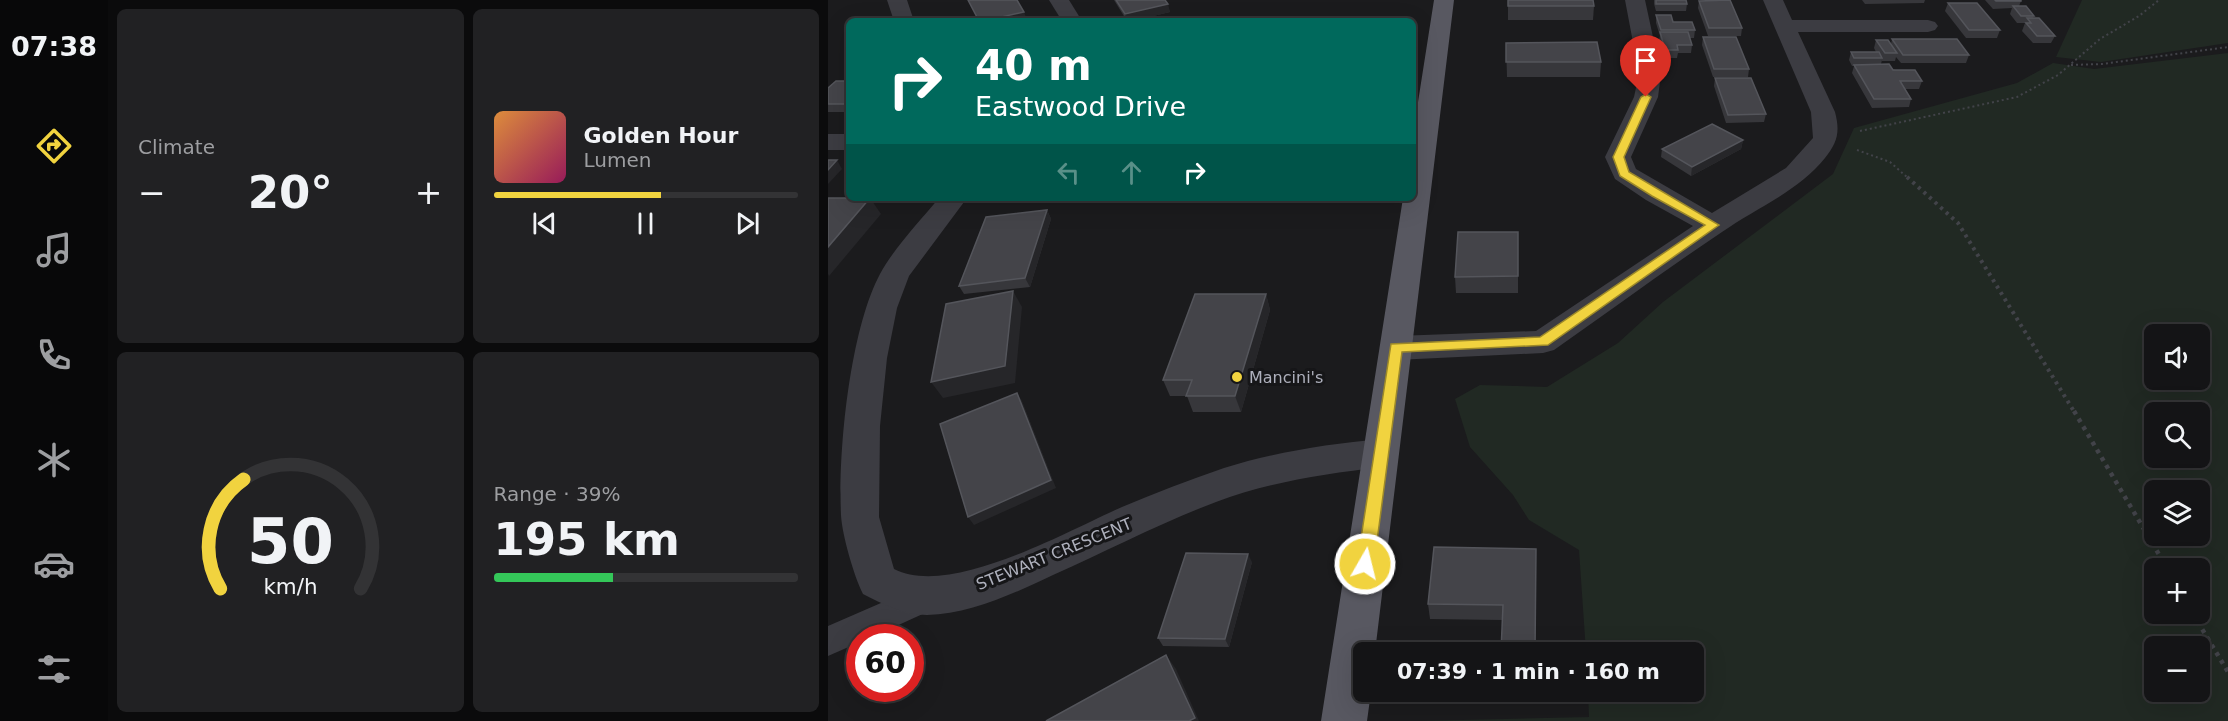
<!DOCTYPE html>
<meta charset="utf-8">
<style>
:root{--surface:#141416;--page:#212123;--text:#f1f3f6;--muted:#9d9ea1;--line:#333335;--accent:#f1d33f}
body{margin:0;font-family:"DejaVu Sans",sans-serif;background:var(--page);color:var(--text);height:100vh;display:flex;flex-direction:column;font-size:22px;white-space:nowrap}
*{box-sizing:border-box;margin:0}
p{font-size:20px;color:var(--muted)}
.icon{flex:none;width:33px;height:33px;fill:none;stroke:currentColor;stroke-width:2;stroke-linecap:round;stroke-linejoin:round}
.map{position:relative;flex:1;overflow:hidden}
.panel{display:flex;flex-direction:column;gap:9px;padding:9px;background:#0b0b0c;width:720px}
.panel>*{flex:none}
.banner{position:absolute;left:18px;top:18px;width:570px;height:183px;border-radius:9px;box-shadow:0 6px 24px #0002,0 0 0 2px var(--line);background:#00695c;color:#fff;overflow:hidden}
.fabs{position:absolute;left:1316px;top:324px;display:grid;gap:12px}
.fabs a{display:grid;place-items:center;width:66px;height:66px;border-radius:9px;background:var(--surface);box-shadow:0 6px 24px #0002,0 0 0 2px var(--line);font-size:30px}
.speed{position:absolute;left:18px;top:624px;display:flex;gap:12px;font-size:30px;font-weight:700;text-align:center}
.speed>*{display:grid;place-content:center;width:78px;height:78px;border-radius:50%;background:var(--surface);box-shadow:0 6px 24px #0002,0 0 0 2px var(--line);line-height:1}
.speed .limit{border:9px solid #d22;background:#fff;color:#111}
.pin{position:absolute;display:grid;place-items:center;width:51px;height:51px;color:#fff;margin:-62px -26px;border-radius:50% 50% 50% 0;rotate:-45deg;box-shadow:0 0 6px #0007}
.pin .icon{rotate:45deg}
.me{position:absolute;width:66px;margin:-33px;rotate:8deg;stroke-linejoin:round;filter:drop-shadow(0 0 4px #0008)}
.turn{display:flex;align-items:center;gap:21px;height:126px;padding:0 30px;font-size:27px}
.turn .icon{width:78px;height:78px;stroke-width:2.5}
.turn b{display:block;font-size:42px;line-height:51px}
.lanes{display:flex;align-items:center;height:57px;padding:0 30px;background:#0003;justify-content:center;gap:30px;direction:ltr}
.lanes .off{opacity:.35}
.big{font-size:45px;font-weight:700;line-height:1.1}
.panel .widget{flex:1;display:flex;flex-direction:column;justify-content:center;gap:9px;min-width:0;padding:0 21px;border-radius:9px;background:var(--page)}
.panel .dial{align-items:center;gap:0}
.dial svg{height:156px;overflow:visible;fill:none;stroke:var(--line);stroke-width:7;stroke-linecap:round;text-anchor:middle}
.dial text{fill:var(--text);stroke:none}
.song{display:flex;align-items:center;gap:18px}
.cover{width:72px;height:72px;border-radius:9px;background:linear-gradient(135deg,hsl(30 70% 55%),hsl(330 70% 35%))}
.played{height:6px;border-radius:3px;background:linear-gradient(90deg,var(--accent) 55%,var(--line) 55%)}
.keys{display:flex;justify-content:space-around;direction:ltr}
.heat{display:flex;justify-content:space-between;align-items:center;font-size:33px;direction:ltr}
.charge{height:9px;border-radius:4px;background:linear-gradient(90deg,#34c759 39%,var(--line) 0)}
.panel .tiles{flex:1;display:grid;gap:9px;grid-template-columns:repeat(2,1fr)}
.trip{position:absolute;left:525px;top:642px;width:351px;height:60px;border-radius:9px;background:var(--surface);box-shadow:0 6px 24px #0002,0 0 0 2px var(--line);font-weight:700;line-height:60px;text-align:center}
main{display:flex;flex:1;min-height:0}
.tabs{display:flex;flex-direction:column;width:108px;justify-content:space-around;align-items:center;background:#080809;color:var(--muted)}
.tabs .icon{width:42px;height:42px}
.tabs .selected{color:var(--accent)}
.tabs b{font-size:27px;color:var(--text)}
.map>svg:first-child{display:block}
.green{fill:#212923;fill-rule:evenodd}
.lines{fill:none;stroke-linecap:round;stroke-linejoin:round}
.path-far2{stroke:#424349;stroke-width:2;stroke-dasharray:2 3;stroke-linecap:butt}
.path-far1{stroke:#424349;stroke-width:4;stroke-dasharray:3 4.5;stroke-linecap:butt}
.path{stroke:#424349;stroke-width:4.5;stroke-dasharray:4 5;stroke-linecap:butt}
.lane{fill:#3c3c42;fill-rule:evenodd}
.street{fill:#3c3c42;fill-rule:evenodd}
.primary{fill:#585861;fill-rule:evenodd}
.wall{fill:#37373b}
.shaded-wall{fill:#262629}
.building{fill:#444449;stroke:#54555b;stroke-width:1.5}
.route{fill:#f1d33f;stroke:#9d8929;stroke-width:1.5}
.poi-dot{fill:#f1d33f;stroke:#161618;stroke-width:2}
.labels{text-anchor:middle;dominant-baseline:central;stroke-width:6;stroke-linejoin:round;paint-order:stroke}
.poi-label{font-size:16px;fill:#aeb0bc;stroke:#161618;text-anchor:start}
.street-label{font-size:16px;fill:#aeb0bc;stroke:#161618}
</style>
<main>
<nav class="tabs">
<b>07:38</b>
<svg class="icon selected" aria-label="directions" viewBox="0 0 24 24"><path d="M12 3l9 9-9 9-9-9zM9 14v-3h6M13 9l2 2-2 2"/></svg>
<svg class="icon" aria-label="music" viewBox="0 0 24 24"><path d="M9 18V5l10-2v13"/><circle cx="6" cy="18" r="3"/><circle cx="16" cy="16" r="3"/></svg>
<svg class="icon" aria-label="phone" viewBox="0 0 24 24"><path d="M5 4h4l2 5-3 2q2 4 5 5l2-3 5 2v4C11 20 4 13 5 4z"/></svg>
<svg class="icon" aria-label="climate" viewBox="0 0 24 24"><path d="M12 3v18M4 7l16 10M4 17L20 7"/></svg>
<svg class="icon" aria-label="car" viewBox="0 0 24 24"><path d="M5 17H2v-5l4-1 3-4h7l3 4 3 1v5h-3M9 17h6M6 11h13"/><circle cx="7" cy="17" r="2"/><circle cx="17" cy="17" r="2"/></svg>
<svg class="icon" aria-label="filters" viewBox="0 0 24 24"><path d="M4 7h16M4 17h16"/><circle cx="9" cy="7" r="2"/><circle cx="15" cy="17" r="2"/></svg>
</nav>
<section class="panel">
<div class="tiles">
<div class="widget"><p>Climate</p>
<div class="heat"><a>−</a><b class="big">20°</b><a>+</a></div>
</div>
<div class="widget">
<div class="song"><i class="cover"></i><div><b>Golden Hour</b><p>Lumen</p></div></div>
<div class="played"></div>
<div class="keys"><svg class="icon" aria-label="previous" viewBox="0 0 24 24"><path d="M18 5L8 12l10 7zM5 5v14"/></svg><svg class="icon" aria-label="pause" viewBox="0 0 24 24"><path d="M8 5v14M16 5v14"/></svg><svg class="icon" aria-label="next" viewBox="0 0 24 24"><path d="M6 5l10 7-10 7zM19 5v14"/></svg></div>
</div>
<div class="widget dial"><svg viewBox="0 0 100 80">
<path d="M14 69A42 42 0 1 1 86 69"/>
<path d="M14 69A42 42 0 0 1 26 13" stroke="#f1d33f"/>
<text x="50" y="56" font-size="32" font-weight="700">50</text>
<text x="50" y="72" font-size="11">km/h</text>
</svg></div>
<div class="widget"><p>Range · 39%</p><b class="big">195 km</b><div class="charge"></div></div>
</div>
</section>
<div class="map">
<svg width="1400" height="721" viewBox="0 0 1400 721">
<rect width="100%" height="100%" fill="#1b1b1d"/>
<!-- green -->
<g class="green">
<polygon points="1254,0 1400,0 1400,43 1273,62 1228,57"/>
<path d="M1400,53V721H588L761,717L760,692H866V652H758L751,550L701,520L685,495L642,447L627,399L652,385L719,387L790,343L835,302L1005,174L1026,128L1189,83L1225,63L1266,69ZM1326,334H1371V380H1326ZM1326,412H1371V458H1326ZM1326,490H1371V536H1326ZM1326,568H1371V614H1326ZM1326,646H1371V692H1326Z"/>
</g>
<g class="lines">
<!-- path-far2 -->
<g class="path-far2">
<polyline points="1243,65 1274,64 1400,47"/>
<polyline points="1032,131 1189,97 1230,75 1272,39 1311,16 1331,0"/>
<polyline points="1029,150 1062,162 1080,178"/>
</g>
<!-- path-far1 -->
<polyline class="path-far1" points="1079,177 1130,223 1247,413"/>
<!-- path -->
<g class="path">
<polyline points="1246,411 1339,568"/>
<polyline points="1365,614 1400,672"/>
</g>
<!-- lane -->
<polygon class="lane" points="99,583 110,587 114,597 110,607 42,638 32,638 32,642 0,656 0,626"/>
<!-- street -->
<g class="street">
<polygon points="59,0 79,0 86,21 66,21"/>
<polygon points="221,0 241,0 254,21 234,21"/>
<path d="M797,0H817L833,74L830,97L803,157L808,169L884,213L958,168L985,138L983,112L935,0H955L964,20H1100L1107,22L1110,26L1107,30L1100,32H970L1007,112C1012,131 1010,142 997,158C971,191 928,208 894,232C837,270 782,311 726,350L715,353L568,360L556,356L552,348L556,340L568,336L708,331L865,226L818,200L787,179L777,157L806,97L811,74Z"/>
<rect x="0" y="134" width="21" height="16"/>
<path d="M111,198H139L81,276L69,308L59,358L52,426L51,517L66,569C123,598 239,531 294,507C327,493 361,480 396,468C447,452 500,444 553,439L566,443L571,453L566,463L553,467C497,474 441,482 388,502C332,523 279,551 225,575C187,593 142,614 99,615C77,615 54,604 35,594C26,576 14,535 13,515C10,450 22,330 52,274C66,248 92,221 111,198Z"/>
</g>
<!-- primary -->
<polygon class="primary" points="606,0 626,0 547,652 536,652 536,692 543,692 539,721 493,721 575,198 585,198 585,134"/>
</g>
<!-- wall -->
<g class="wall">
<polygon points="286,0 337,0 342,12 304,21 299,21"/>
<polygon points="680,0 766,6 765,20 680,20"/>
<polygon points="826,0 858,0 859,4 858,11 828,11 826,4"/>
<polygon points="1034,0 1097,0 1096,3 1037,4"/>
<polygon points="1157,0 1193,0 1193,1 1191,6 1206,16 1205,18 1227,36 1223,43 1205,43 1194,31 1197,23 1189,23 1182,14 1184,8 1165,9"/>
<polygon points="871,1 914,28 913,36 880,36 870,8"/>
<polygon points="1120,3 1172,30 1169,38 1138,38 1117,11"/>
<polygon points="828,15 845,22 867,30 866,38 862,38 864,45 863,53 850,53 849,58 836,58 831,40 832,36 828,23"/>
<polygon points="875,37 921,69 920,77 885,77 874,45"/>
<polygon points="1064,39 1141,55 1138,63 1073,63 1068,57 1067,61 1054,61 1054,60 1053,64 1094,81 1091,89 1077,89 1083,99 1081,107 1044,108 1024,73 1026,66 1024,66 1021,60 1023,52 1048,52 1046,48 1048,40 1063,44"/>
<polygon points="678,43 773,62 772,77 679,77"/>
<polygon points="887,78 938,114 936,122 898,123 886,86"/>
<polygon points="21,81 21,112 0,112 0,88"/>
<polygon points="915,140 913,149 863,176 833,157 834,149"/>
<polygon points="183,198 245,198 242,203 186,203"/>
<polygon points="219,210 223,219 202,287 136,294 131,286"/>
<polygon points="690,232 690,293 628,293 627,277"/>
<polygon points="438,294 442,310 413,412 365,412 359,396 342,396 335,380"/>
<polygon points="708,549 674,620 602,619 600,604"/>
<polygon points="424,562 401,647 335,646 330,638"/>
</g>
<!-- shaded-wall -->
<g class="shaded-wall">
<polygon points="340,4 342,12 304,21 299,21 297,14"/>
<polygon points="196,12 199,20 192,21 156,21"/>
<polygon points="915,140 913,149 863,176 864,167"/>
<polygon points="9,160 14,169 0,184 0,170"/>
<polygon points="42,198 53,214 1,276 0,274 0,247"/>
<polygon points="240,198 245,198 242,203"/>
<polygon points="219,210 223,219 202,287 197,278"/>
<polygon points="185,291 194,307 187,383 115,398 103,382"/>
<polygon points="438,294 442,310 413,412 407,396"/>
<polygon points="189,393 194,401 228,488 146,525 140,517"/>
<polygon points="420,554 424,562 401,647 397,639"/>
<polygon points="338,655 348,669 371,721 361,721"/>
</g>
<!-- building -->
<g class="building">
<polygon points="140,0 189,0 196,12 156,21 151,21"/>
<polygon points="288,0 337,0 340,4 297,14"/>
<polygon points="680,0 765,0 766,6 680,6"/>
<polygon points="828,0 858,0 859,4 828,4"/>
<polygon points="902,0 914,28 881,28 871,1"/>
<polygon points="1167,0 1193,0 1193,1 1168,1"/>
<polygon points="1120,3 1149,3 1172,30 1141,30"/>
<polygon points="1185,6 1198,6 1206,16 1193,16"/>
<polygon points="828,15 843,15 845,22 864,22 867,30 833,30"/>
<polygon points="477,18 526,18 525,21 476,21"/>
<polygon points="1199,18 1211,18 1227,36 1209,36 1198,23 1203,23"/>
<polygon points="832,32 860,32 864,45 849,45 850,50 837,50"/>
<polygon points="875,37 908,37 921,69 886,69"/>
<polygon points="1064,39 1129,39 1141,55 1075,55"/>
<polygon points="1048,40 1060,40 1069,53 1057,53"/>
<polygon points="769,42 773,62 678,62 678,43"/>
<polygon points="1023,52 1051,52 1054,58 1026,58"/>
<polygon points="1061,64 1065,70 1087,70 1094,81 1072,81 1083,99 1046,99 1026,65"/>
<polygon points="887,78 923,78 938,114 900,115"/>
<polygon points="8,81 21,81 21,104 0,104 0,88"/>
<polygon points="884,124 915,140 864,167 834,149"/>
<polygon points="0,160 9,160 0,170"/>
<polygon points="0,198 42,198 0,247"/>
<polygon points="219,210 197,278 131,286 158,217"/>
<polygon points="630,232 690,232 690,276 627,277"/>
<polygon points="185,291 177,366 103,382 118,304"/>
<polygon points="367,294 438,294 407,396 358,396 364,380 335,380"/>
<polygon points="189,393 223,480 140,517 112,424"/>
<polygon points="606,547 708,549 707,652 673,652 675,605 600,604"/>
<polygon points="358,553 420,554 397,639 330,638"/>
<polygon points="338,655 367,718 361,721 218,721"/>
</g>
<!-- route -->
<polygon class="route" points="818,94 823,97 796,157 801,172 891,225 720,345 574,352 546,564 543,570 537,572 532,570 529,564 563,344 712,337 877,225 824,196 792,176 785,157 813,97"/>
<!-- markers -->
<circle class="poi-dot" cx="409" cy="377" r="6"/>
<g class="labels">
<!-- poi labels -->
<g class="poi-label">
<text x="421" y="377">Mancini's</text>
</g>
<!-- street labels -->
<g class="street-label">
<text transform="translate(226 554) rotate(-22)">STEWART CRESCENT</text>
</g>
</g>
</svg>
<div class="fabs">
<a><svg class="icon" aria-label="sound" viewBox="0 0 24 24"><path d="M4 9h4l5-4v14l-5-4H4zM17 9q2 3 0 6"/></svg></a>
<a><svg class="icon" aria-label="search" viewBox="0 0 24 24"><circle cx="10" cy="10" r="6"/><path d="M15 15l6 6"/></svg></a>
<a><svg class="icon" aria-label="layers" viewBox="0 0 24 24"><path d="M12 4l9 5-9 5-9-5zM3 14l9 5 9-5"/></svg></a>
<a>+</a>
<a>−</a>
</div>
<div class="speed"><div class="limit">60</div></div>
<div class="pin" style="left:818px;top:97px;background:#d93025"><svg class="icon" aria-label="arrive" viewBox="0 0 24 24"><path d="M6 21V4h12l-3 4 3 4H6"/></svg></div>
<svg class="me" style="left:537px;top:564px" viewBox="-20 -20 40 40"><circle r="17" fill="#f1d33f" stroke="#fff" stroke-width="3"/><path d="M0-11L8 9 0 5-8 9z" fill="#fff"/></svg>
<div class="trip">07:39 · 1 min · 160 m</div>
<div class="banner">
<div class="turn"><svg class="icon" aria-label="right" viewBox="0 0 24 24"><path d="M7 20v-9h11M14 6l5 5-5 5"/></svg><div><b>40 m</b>Eastwood Drive</div></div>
<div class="lanes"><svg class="icon off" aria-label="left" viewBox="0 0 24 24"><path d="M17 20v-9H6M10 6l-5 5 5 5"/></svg><svg class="icon off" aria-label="ahead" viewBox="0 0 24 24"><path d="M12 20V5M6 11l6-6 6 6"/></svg><svg class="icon" aria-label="right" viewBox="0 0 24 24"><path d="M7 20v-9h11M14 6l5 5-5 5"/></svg></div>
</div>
</div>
</main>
